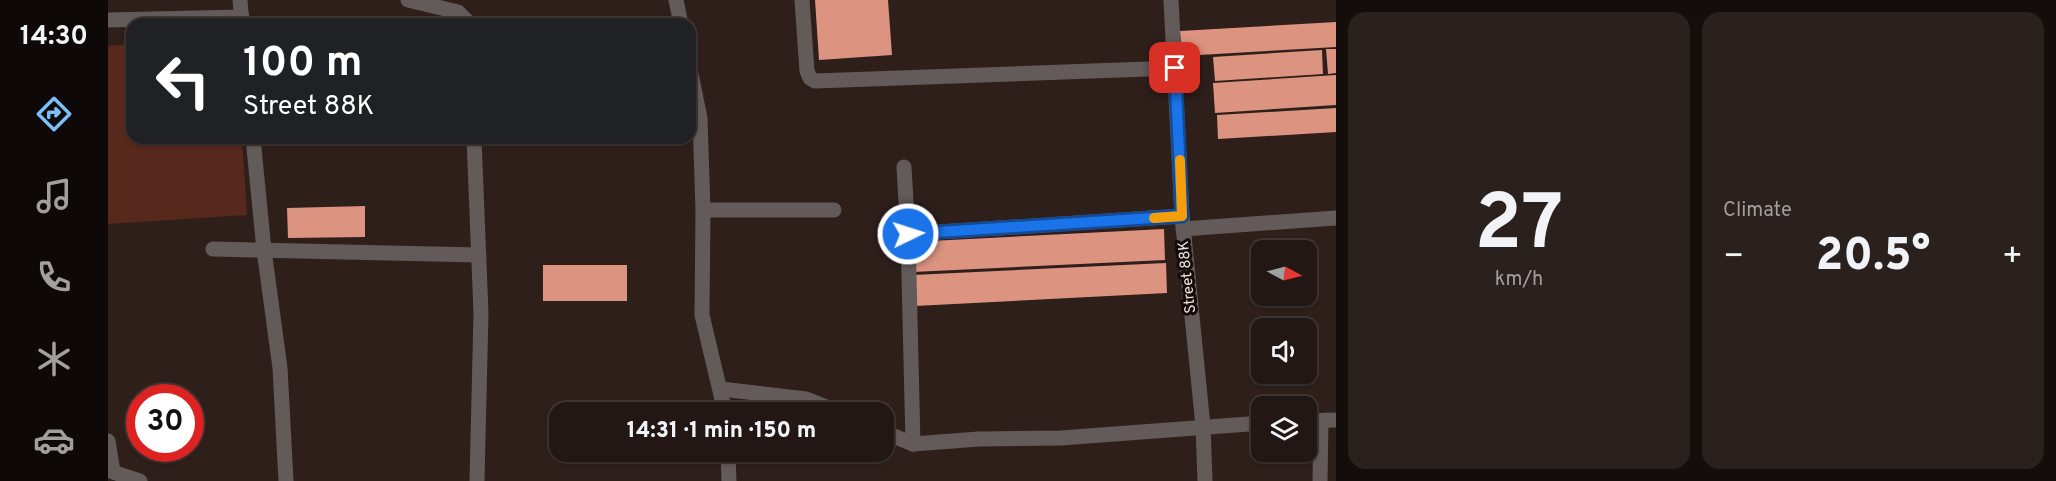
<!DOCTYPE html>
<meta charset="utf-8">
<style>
:root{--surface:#221714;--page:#2a201d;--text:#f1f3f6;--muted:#a29fa0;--line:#3f3634;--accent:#7abff8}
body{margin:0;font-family:Overpass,sans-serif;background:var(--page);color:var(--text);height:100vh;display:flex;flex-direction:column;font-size:22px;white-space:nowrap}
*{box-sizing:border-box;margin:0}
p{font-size:20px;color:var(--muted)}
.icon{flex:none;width:33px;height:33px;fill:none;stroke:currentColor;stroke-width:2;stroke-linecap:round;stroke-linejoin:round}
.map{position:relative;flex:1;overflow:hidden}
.drawer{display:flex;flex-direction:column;gap:12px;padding:12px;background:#130d0b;width:720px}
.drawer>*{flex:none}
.guide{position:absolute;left:18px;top:18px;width:570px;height:126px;border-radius:18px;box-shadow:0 2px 4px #0004,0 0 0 2px var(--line);background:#202124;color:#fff;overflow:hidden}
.needle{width:39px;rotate:97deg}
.controls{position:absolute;left:1143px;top:240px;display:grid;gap:12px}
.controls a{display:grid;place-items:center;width:66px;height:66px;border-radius:12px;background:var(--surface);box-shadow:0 2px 4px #0004,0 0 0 2px var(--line);font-size:30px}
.speed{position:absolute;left:18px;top:384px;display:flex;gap:12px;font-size:30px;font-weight:700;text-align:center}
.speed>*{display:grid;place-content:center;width:78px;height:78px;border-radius:50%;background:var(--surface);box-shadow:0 2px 4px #0004,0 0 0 2px var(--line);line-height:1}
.speed .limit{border:9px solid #d22;background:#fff;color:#111}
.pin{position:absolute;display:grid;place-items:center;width:51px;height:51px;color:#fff;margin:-26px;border-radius:12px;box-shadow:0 3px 9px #0006}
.me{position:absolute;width:66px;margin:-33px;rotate:86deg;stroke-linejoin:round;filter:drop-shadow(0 0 4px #0008)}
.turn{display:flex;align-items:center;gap:21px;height:126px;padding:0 18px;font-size:27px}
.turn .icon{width:78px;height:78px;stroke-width:2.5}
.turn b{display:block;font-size:42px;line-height:51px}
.big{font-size:45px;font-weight:800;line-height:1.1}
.drawer .tile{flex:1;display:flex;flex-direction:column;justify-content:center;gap:9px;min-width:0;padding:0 21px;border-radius:18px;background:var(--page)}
.drawer .dial{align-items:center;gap:0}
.dial b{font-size:78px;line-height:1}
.heat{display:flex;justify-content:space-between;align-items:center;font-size:33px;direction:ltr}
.drawer .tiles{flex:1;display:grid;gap:12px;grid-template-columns:repeat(2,1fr)}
.trip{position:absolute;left:441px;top:402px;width:345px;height:60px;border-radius:18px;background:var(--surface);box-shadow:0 2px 4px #0004,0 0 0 2px var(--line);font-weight:800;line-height:60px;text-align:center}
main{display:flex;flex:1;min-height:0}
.tabs{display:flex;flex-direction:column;width:108px;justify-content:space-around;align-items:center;background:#0e0908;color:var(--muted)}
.tabs .icon{width:42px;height:42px}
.tabs .current{color:var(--accent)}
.tabs b{font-size:27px;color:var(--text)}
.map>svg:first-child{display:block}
.green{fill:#57281c}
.building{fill:#dc9380}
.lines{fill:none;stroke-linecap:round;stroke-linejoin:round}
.minor{stroke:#635b59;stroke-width:15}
.route-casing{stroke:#114b97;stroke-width:15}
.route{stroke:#1a73e8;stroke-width:10}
.slow{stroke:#f59e0b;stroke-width:10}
.labels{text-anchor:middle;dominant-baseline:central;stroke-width:6;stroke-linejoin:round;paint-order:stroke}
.street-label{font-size:15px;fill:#eee3e1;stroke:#120b09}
</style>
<main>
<nav class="tabs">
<b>14:30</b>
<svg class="icon current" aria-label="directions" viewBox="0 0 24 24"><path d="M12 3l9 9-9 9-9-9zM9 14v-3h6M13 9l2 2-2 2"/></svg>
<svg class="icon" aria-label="music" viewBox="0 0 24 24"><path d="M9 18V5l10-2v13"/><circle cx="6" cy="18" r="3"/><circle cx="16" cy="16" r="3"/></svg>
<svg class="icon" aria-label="phone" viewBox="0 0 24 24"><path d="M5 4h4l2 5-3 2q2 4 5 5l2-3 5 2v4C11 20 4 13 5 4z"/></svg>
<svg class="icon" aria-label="climate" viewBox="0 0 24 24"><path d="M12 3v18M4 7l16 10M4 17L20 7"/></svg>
<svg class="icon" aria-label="car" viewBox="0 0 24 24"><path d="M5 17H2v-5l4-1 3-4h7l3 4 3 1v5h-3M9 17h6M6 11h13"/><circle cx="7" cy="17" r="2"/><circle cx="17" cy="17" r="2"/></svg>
</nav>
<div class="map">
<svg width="1228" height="481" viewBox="0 0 1228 481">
<rect width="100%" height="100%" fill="#2e1f1b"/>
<!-- green -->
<polygon class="green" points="24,44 24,138 134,138 139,215 0,224 0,46"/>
<!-- building -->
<g class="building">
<polygon points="707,0 780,0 784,55 711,60"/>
<polygon points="1228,22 1228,47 1074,56 1072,31"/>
<polygon points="1218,49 1228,49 1228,73 1220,74"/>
<polygon points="1214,50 1215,74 1107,81 1105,57"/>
<polygon points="1228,75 1228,105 1107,113 1105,83"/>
<polygon points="1228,108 1228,132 1110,139 1109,115"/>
<polygon points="257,206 257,237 180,238 179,208"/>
<polygon points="1056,229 1057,260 805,272 803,242"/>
<polygon points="1058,263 1059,293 807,306 805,275"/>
<rect x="435" y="265" width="84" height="36"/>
</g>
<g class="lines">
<!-- minor -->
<g class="minor">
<polyline points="132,0 134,24"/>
<polyline points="300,0 350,12 362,24"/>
<polyline points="568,0 573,24"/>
<polyline points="694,0 699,71 702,78 707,81 1067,68"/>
<polyline points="1063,0 1074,216 1095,426 1097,481"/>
<polyline points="0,20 134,17"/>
<polyline points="582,69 592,118 595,210 594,315 617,412"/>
<polyline points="145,138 156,250 172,368 178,481"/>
<polyline points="366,138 373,313 369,481"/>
<polyline points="796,167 800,234 805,444"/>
<polyline points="595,210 726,210"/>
<polyline points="1075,229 1228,218"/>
<polyline points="800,234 1074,216"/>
<polyline points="105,249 371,255"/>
<polyline points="613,389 698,399 731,412"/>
<polyline points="1198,421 1228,420"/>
<polyline points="776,432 805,444 871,439 953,438 1154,423"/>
<polyline points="0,441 5,472 32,481"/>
<polyline points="620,452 621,481"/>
<polyline points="1212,481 1213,421"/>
</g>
</g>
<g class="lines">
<defs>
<polyline id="route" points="800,234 1074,216 1067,68"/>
</defs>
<!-- route casing -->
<use href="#route" class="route-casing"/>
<!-- route -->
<use href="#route" class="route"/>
<!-- slow -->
<polyline class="slow" points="1046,218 1074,216 1072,160"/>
</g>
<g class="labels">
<!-- street labels -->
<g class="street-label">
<text transform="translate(1080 277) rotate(-96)">Street 88K</text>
</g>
</g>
</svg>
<div class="controls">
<a><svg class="needle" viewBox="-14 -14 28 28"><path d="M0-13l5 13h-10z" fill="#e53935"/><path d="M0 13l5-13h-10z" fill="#a29fa0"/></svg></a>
<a><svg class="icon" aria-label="sound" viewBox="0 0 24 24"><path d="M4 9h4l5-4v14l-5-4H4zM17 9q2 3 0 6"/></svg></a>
<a><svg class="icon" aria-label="layers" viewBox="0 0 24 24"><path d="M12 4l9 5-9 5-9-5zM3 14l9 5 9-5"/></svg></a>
</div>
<div class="speed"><div class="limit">30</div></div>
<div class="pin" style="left:1067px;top:68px;background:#d93025"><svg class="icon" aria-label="arrive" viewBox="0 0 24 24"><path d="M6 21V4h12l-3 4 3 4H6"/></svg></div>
<svg class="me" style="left:800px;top:234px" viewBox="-20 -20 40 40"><circle r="17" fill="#1a73e8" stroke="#fff" stroke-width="3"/><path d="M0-11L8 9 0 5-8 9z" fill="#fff"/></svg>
<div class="trip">14:31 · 1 min · 150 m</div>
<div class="guide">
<div class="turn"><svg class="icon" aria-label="left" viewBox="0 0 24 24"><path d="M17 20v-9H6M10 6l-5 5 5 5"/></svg><div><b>100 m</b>Street 88K</div></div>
</div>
</div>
<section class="drawer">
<div class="tiles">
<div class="tile dial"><b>27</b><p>km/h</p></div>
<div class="tile"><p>Climate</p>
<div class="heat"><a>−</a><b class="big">20.5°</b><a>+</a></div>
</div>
</div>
</section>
</main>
